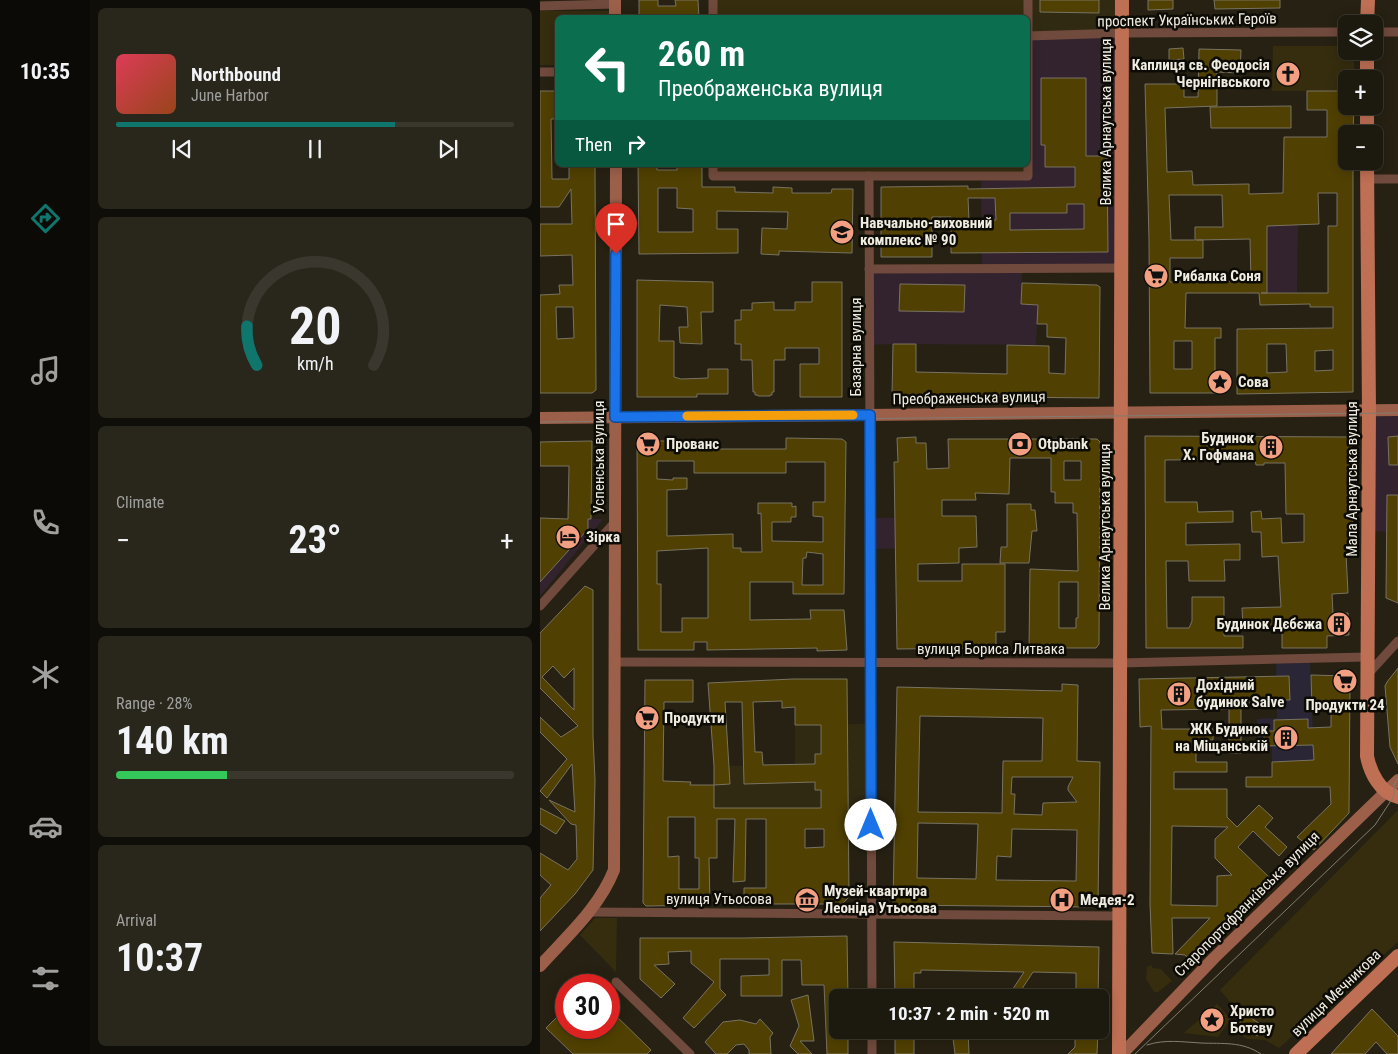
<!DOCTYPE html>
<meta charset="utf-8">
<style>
:root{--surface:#1c190e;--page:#29261c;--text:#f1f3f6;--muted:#a0a09e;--line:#3a382e;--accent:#0f766e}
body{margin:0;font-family:"Roboto Condensed",sans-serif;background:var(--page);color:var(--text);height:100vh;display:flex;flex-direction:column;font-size:19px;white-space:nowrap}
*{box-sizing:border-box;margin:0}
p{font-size:16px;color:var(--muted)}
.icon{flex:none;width:28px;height:28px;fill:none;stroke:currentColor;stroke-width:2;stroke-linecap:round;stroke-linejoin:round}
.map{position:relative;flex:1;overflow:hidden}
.drawer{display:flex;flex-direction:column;gap:8px;padding:8px;background:#0f0e08;width:450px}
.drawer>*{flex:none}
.guide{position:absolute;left:15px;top:15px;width:475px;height:152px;border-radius:8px;box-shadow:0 2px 12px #0003,0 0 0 1px var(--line);background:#0b6e4f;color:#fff;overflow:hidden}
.controls{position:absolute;left:798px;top:15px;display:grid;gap:10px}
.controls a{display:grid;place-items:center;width:45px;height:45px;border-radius:8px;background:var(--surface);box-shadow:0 2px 12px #0003,0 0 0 1px var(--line);font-size:25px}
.speed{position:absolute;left:15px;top:974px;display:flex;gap:10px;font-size:25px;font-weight:700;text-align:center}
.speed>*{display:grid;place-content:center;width:65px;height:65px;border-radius:50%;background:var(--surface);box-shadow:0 2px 12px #0003,0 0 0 1px var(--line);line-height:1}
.speed .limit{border:8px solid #d22;background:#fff;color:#111}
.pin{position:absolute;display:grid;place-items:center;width:42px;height:42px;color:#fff;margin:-51px -21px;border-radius:50% 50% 50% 0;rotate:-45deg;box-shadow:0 0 5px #0007}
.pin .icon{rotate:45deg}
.me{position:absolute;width:55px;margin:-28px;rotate:0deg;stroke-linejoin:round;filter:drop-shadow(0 0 4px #0008)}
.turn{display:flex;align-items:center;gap:18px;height:105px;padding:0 20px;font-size:22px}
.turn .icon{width:65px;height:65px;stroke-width:2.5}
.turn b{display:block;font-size:35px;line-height:42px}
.then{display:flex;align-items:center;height:48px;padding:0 20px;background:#0003;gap:10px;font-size:19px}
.big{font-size:38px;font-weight:700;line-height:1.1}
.drawer .card{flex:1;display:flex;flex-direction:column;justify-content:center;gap:8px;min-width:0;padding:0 18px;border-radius:8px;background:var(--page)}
.drawer .dial{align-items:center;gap:0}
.dial svg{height:130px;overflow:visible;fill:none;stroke:var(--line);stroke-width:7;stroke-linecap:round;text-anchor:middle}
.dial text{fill:var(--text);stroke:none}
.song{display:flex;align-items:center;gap:15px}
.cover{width:60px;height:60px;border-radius:8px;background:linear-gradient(135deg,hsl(350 70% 55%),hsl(20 70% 35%))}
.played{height:5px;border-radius:2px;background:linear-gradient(90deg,var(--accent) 70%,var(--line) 70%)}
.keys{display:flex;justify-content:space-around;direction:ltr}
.heat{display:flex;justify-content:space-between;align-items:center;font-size:28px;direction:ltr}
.charge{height:8px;border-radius:4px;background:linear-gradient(90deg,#34c759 28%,var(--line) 0)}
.trip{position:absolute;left:289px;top:989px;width:280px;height:50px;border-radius:8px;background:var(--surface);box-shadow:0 2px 12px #0003,0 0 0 1px var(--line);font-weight:700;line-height:50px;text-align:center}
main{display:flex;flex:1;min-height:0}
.menu{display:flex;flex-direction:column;width:90px;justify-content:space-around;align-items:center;background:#0b0a06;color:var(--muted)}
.menu .icon{width:35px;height:35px}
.menu .on{color:var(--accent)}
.menu b{font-size:22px;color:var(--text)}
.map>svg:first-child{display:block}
.commercial{fill:#33232f}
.industrial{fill:#2a2636}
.built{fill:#312a13}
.green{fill:#362d0f}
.building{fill:#504001;stroke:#797361;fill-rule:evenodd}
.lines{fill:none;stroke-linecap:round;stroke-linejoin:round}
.street{stroke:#704a3c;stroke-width:9}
.secondary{stroke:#9c5f4a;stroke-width:12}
.primary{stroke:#be6f54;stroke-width:14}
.tram{stroke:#817d70;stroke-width:1}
.route-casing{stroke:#114b97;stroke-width:12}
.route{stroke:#1a73e8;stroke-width:9}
.slow{stroke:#f59e0b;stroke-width:9}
.labels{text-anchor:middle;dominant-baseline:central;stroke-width:5;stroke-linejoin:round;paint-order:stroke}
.street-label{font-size:15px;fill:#efece2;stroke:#0d0b05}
.poi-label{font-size:15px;font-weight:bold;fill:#efece2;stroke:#0d0b05;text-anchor:start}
</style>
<main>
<nav class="menu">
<b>10:35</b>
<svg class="icon on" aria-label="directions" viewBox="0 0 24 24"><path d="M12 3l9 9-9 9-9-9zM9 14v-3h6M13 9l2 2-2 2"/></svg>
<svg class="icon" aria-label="music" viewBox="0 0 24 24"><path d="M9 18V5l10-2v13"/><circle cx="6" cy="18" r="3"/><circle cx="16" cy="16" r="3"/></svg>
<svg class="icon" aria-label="phone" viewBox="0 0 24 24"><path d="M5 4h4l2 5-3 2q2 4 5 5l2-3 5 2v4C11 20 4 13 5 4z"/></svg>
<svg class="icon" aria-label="climate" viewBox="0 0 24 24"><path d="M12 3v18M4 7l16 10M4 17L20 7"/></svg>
<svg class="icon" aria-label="car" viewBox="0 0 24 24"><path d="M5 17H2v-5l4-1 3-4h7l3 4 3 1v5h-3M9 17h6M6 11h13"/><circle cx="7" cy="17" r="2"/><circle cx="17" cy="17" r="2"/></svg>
<svg class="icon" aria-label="filters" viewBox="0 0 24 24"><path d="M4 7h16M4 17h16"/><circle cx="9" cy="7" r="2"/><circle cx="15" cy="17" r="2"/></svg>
</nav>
<section class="drawer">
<div class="card">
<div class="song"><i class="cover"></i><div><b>Northbound</b><p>June Harbor</p></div></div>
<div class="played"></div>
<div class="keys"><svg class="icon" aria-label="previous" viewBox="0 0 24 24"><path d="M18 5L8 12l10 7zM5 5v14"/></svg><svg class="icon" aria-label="pause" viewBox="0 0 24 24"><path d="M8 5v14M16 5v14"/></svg><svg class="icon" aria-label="next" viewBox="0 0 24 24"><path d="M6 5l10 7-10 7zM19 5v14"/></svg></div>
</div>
<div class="card dial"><svg viewBox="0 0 100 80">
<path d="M14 69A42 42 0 1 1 86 69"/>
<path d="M14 69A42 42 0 0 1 8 45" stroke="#0f766e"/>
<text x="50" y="56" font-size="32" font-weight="700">20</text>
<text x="50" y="72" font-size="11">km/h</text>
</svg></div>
<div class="card"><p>Climate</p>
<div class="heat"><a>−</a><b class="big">23°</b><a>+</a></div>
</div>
<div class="card"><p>Range · 28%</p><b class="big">140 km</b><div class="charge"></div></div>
<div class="card"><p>Arrival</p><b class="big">10:37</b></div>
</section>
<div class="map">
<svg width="858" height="1054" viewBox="0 0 858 1054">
<rect width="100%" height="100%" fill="#262112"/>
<!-- commercial -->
<g class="commercial">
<polygon points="581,34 581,267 442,268 441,181 490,179 490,35"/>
<polygon points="758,225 757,292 712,294 710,226"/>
<polygon points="482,270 481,304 498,305 496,345 353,344 330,345 330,271"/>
<polygon points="830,412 858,412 858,532 829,531"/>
<polygon points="436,516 437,547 331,549 331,518"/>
<polygon points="0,518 63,519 0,596"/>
</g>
<!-- industrial -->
<polygon class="industrial" points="770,660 774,760 732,762 732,747 718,747 717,719 737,718 736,661"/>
<!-- built -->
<g class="built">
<polygon points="490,0 581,0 581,32 490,34"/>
<polygon points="329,724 329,818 174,819 174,766 255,765 255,725"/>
</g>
<!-- green -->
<g class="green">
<polygon points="173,0 488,0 488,176 173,176 173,165 488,165 488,18 173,17"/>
<polygon points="0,11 73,11 73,17 18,18 17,65 0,65"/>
<polygon points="733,46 806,46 806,51 814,51 814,79 806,79 806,91 732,91"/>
<polygon points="858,810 858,942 739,1048 725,1040 707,1039 689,1028 701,1015 680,990"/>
<polygon points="55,918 77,918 76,972 40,935"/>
<polygon points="611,965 613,968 621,969 632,981 618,992 614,992 606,979 607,967"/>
<polygon points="677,1004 691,1019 678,1037 644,1033"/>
</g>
<!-- building -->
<g class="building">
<polygon points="99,0 118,0 118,6 136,6 135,0 158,0 159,18 99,18"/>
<polygon points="500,0 559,0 559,13 500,12"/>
<polygon points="608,0 633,0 633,9 608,10"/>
<polygon points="674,0 740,0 740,8 675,9"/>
<polygon points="643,48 644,59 629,60 629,49"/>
<path d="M659,49L701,50L700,73L677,72V106L625,108L627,172L652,171L653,185L709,184V194L743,193L744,137H787V110H767V91H806V106H814L813,134H806V161H813V392L697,394V329L793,328V307H770V304L720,305L719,293H646L645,328H681V338H675V372H679V393H610L609,240L605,84H644V97H658ZM778,193H797V226H788V293H721H727V226L779,224ZM629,195H682L683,227H655V240H631ZM710,239L711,281L630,282V258H663V240H656ZM634,341H652V369H634ZM727,344H746L747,372L727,373ZM793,350V370L775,371V351Z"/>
<path d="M501,78H546V156H567L568,252L411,253V217H392V257H341V187L428,186V189L535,187V167H505V145H501ZM428,198H455L456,220H429ZM527,204H544V229L470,230V213H527Z"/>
<path d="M0,91H18V119H11L12,179H29V165H55L56,390L52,393H0V295L20,294L19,285H33L32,255L0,256V224H32L31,189L19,207H0ZM16,307H33L34,338L17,339Z"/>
<polygon points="751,106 751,128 671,128 670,107"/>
<path d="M98,165H117V170H137V165H162V187H195V192L233,193V187L252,188V193H291L292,189H313L312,253L239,251V255L221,254L222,228L247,229L248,212L177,211V229H198V253L99,254ZM118,188H137V208L153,209V232H118Z"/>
<polygon points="97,280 173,282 173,312 161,312 162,344 140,343 139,327 148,327 147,307 120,305 119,341 134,341 134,377 141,379 168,378 168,369 188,369 188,394 157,394 157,397 97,397"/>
<polygon points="272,282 302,282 302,397 260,397 260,364 279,364 279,348 245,348 245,360 234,360 234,392 232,392 232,395 230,395 230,396 218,396 218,395 215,395 215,392 213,392 212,360 201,360 201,344 195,344 195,320 201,320 201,310 212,310 212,303 234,302 234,310 255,310 255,302 272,302"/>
<polygon points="482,283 557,285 560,287 559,398 352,396 353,344 376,344 376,372 467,374 467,345 509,346 509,373 525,374 526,338 507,337 507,324 497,324 498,305 481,304"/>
<polygon points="360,284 425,285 424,312 359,311"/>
<polygon points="605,436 811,437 813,554 806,554 808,593 792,594 793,614 808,613 809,635 787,636 787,648 742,648 742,627 703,628 702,608 741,607 738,556 722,557 721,532 712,532 711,512 721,511 722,519 741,518 742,543 764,542 764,514 746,514 745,463 724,463 724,465 716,465 715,459 625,460 625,502 657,502 658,512 693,511 693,522 646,523 646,545 700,544 700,560 684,560 685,581 649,581 648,561 626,561 627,628 649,628 652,621 652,597 684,597 684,636 703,636 703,648 606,648"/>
<polygon points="858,436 858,465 849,465 848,437"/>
<path d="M376,437V443H386L387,469L409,468L408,439H557L560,442L559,644L556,648H489L490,569L538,571L537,513H533V503H515V492H511V458H470L469,494L435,493L436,500H402V516H436L437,547L419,548V563L378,564V581H422V564H465V632H456V648H444V653H436V648L357,649L354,462H358L357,438ZM524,461H541V480H524ZM519,582H538V618H536V628H519Z"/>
<path d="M246,438L302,439L306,442L304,594H253V582H210V620L271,619L270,610H304L307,650L277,651V648L167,650V642H154V650H98L97,441H154V449H246ZM117,461H154V473H246V462H285V502H273V516L283,517V542L232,541V522H251V517H256V506L252,507V503H218V514L221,513L222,552H201V548H193V534L127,536V490L147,489V478H133V480L117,479ZM168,548V618H142V632H121V584H117V551ZM267,552L283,554V585H262L263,558H266Z"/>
<polygon points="52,441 51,519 48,519 48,529 0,582 0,518 28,519 29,466 0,466 0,442"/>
<polygon points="847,495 858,495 858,603 846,598"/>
<polygon points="467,504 491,504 491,510 495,510 497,531 492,531 489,563 460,563 461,547 467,547"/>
<path d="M45,586L53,590V736L55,780L53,870L35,894L0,931V898L11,885L0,875V853L28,870L37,859L36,825L31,824L9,800L35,812L32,764L7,798L0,791L27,759L0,732V717L21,737L38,726L0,688V633ZM13,666L24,678L34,668V710L2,677Z"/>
<polygon points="858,668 858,764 850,747 845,686 847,682"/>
<polygon points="771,675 806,676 810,680 809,813 774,850 757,837 791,804 790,787 706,787 706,777 732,777 732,762 774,760 773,745 724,746 724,731 734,731 734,720 768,719 768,728 791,727 791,707 772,707"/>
<path d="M749,676L750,700H745V702L701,703V753H689V709L621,710L622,729H673V740H656V762H687V772H634V789H687V817L697,827L719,805L733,818L725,827L747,847L739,856L713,831L698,847L735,883L654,965L645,955L635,954L670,918H632L633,954L612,953L610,904L611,726L600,727L599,679ZM632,826L688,827L675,839V858L692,875L677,876V906L631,905Z"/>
<path d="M253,679H307L309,897L302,904H204V888H226V819H206L205,881L193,882L195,819H177V858H169L170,905L106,906L103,903L105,680H153V702H124L123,781L151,782L150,785H174V766L168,683ZM242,701V708L255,707V725H281V754H275V764L223,765L222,752H215L213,702ZM185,702H202L204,784L275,782V790H281V808H174V785L190,784ZM128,817H155V858H159V889H139V856L128,857ZM265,829H284V847L265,848Z"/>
<path d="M522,684L538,685L537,761L560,762L558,902L551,907L353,905L357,687L522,691ZM380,716L503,718L502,761H463L462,813L378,812ZM472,777H533L528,787V790L537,802L503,803L502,815L474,814L475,794H471ZM378,823L438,824L436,879L377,878ZM472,829L537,830L536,881L456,880L457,856L471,857Z"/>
<polygon points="0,808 25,821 16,834 0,824"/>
<polygon points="307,936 308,998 298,998 298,1030 308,1030 308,1054 287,1054 284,985 262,985 261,960 242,960 242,996 201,996 201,976 229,975 229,959 180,959 180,989 186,995 154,1028 143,1018 174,982 151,963 151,951 128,952 129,964 114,965 135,984 121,998 100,979 100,938 204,938"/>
<polygon points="354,942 559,947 558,998 536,998 536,973 493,972 476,998 467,998 484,972 381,970 381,973 374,973 374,998 355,998"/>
<polygon points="268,995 274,1041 260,1041 272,1054 258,1054 250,1046 259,1026 251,1000"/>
<polygon points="69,1009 111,1050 107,1054 33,1054 6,1028 19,1015 26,1021 26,1028 33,1028 44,1038 54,1028 69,1028"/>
<polygon points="832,1009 858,1036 858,1054 847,1054 836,1042 825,1054 791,1054"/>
<polygon points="705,1014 723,1026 717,1036 699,1024"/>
<polygon points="220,1019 233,1033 230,1037 231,1054 209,1054 209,1050 204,1044 196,1045 187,1054 176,1054 165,1042 183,1022 200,1020 216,1024"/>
<rect x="355" y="1030" width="19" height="24"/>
<polygon points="412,1030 428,1030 429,1054 415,1054"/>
<polygon points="535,1030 558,1030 557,1054 528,1054 535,1047"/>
</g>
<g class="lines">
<!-- street -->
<g class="street">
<polyline points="173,0 173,18"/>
<polyline points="0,6 75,4"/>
<polyline points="834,32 858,32"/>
<polyline points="488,36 582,33 806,32"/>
<polyline points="0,72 18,72"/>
<polyline points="173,165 173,176 488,176 488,0"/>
<polyline points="329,176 332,998"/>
<polyline points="827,179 858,179"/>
<polyline points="329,269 582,268"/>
<polyline points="0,606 75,522"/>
<polyline points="75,662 580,663 827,657"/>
<polyline points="828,674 858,641"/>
<polyline points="49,912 578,916"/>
<polyline points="76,982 150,1054"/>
<polyline points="332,1030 332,1054"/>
</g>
<!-- secondary -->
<g class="secondary">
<polyline points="75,0 75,18"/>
<polyline points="0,418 858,410"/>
<path d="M0,966C27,936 59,908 74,870L76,165"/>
<polyline points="582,1054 674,958 858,780"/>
</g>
<!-- primary -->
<g class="primary">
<polyline points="827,24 828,0"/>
<polyline points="827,79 827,51"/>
<polyline points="827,134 827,106"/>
<path d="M827,161L829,411L827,756C830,772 840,793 858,797"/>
<polyline points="579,1054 582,0"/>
<polyline points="756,1054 858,956"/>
</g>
<!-- tram -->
<g class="tram">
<polyline points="0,422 858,413"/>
<path d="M607,1045C625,1039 642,1042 661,1043C682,1044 702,1041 721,1054"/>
<polyline points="595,1054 835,825 854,796 854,785 858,777"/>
</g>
</g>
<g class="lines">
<defs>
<polyline id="route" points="76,254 75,417 330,415 331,825"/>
</defs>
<!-- route casing -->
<use href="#route" class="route-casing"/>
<!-- route -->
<use href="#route" class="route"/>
<!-- slow -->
<polyline class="slow" points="147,416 313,415"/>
</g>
<!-- icons -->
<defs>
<symbol id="church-disc" viewBox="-11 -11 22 22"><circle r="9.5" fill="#f3a082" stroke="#0d0b05"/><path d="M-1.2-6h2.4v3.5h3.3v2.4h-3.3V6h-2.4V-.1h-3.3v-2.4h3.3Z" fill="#111"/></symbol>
<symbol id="school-disc" viewBox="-11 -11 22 22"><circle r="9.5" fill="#f3a082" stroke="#0d0b05"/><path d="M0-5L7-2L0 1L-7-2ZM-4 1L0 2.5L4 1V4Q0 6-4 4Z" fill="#111"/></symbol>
<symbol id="supermarket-disc" viewBox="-11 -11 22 22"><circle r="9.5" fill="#f3a082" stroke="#0d0b05"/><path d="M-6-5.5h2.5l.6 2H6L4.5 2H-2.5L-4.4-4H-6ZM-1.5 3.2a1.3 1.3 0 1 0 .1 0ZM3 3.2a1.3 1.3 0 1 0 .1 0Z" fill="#111"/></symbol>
<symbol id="sight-disc" viewBox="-11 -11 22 22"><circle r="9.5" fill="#f3a082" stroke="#0d0b05"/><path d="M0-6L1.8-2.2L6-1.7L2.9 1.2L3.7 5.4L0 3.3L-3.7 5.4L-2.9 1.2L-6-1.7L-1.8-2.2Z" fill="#111"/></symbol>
<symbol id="bank-disc" viewBox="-11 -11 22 22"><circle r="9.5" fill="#f3a082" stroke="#0d0b05"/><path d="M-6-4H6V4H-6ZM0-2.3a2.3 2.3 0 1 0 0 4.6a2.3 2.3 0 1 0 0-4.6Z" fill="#111"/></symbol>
<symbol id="building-disc" viewBox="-11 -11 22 22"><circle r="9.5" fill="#f3a082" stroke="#0d0b05"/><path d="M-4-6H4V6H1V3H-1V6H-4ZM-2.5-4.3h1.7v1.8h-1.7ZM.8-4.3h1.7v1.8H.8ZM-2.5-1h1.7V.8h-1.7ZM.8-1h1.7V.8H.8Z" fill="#111"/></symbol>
<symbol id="hotel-disc" viewBox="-11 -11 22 22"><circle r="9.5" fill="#f3a082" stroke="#0d0b05"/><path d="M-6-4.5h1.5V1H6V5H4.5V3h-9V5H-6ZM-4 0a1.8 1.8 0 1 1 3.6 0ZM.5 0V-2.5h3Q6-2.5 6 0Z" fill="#111"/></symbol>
<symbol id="museum-disc" viewBox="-11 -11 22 22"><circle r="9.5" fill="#f3a082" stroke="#0d0b05"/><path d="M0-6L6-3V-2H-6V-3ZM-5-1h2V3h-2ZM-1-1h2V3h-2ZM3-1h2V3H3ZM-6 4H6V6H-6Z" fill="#111"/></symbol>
<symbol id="hospital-disc" viewBox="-11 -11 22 22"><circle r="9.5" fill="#f3a082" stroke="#0d0b05"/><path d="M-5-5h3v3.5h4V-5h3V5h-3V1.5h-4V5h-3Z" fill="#111"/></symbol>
</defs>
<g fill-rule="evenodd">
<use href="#church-disc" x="734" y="60" width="28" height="28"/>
<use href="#school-disc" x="288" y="218" width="28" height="28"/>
<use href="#supermarket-disc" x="602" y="262" width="28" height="28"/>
<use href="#sight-disc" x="666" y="368" width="28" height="28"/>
<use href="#supermarket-disc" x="94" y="430" width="28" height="28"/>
<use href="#bank-disc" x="466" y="430" width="28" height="28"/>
<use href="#building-disc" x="717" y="433" width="28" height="28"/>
<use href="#hotel-disc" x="14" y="523" width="28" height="28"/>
<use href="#building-disc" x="785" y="610" width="28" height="28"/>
<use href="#supermarket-disc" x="791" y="667" width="28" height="28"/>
<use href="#building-disc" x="625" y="680" width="28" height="28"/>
<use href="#supermarket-disc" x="93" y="704" width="28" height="28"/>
<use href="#building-disc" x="732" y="724" width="28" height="28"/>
<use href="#museum-disc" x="253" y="886" width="28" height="28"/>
<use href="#hospital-disc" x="508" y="886" width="28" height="28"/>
<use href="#sight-disc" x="658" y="1006" width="28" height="28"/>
</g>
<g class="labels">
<!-- street labels -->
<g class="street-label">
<text transform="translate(647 20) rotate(-1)">проспект Українських Героїв</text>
<text transform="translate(566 122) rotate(-90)">Велика Арнаутська вулиця</text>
<text transform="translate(316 347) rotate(-90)">Базарна вулиця</text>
<text transform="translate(429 398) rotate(-1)">Преображенська вулиця</text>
<text transform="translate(59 457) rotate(-90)">Успенська вулиця</text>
<text transform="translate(812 479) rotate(-90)">Мала Арнаутська вулиця</text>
<text transform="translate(565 527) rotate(-90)">Велика Арнаутська вулиця</text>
<text x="451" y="649">вулиця Бориса Литвака</text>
<text x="179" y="899">вулиця Утьосова</text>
<text transform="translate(707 904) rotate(-45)">Старопортофранківська вулиця</text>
<text transform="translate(796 993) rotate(-44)">вулиця Мечникова</text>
</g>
<!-- poi labels -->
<g class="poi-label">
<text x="730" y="65" text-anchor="end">Каплиця св. Феодосія<tspan x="730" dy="17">Чернігівського</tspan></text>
<text x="320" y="223">Навчально-виховний<tspan x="320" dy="17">комплекс № 90</tspan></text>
<text x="634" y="276">Рибалка Соня</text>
<text x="698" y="382">Сова</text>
<text x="714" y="438" text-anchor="end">Будинок<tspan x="714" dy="17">Х. Гофмана</tspan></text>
<text x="126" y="444">Прованс</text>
<text x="498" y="444">Otpbank</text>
<text x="46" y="537">Зірка</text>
<text x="782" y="624" text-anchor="end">Будинок Дєбєжа</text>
<text x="656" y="685">Дохідний<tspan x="656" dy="17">будинок Salve</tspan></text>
<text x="805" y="705" text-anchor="middle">Продукти 24</text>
<text x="124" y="718">Продукти</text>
<text x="728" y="729" text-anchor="end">ЖК Будинок<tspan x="728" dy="17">на Міщанській</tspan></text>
<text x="284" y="891">Музей-квартира<tspan x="284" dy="17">Леоніда Утьосова</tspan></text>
<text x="540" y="900">Медея-2</text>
<text x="690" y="1011">Христо<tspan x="690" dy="17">Ботєву</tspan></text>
</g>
</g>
</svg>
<div class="controls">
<a><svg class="icon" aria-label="layers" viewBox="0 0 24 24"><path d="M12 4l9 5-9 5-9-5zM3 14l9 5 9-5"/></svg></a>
<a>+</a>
<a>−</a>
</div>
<div class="speed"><div class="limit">30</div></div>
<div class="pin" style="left:76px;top:254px;background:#d93025"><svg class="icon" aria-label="arrive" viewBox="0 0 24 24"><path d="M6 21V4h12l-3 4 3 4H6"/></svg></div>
<svg class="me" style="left:331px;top:825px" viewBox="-20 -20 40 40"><circle r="19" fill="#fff"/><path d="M0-13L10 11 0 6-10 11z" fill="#1a73e8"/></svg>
<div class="trip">10:37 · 2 min · 520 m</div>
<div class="guide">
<div class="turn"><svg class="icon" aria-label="left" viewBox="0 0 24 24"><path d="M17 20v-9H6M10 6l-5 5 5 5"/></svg><div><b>260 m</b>Преображенська вулиця</div></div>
<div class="then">Then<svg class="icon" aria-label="right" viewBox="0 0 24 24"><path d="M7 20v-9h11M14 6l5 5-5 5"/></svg></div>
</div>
</div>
</main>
